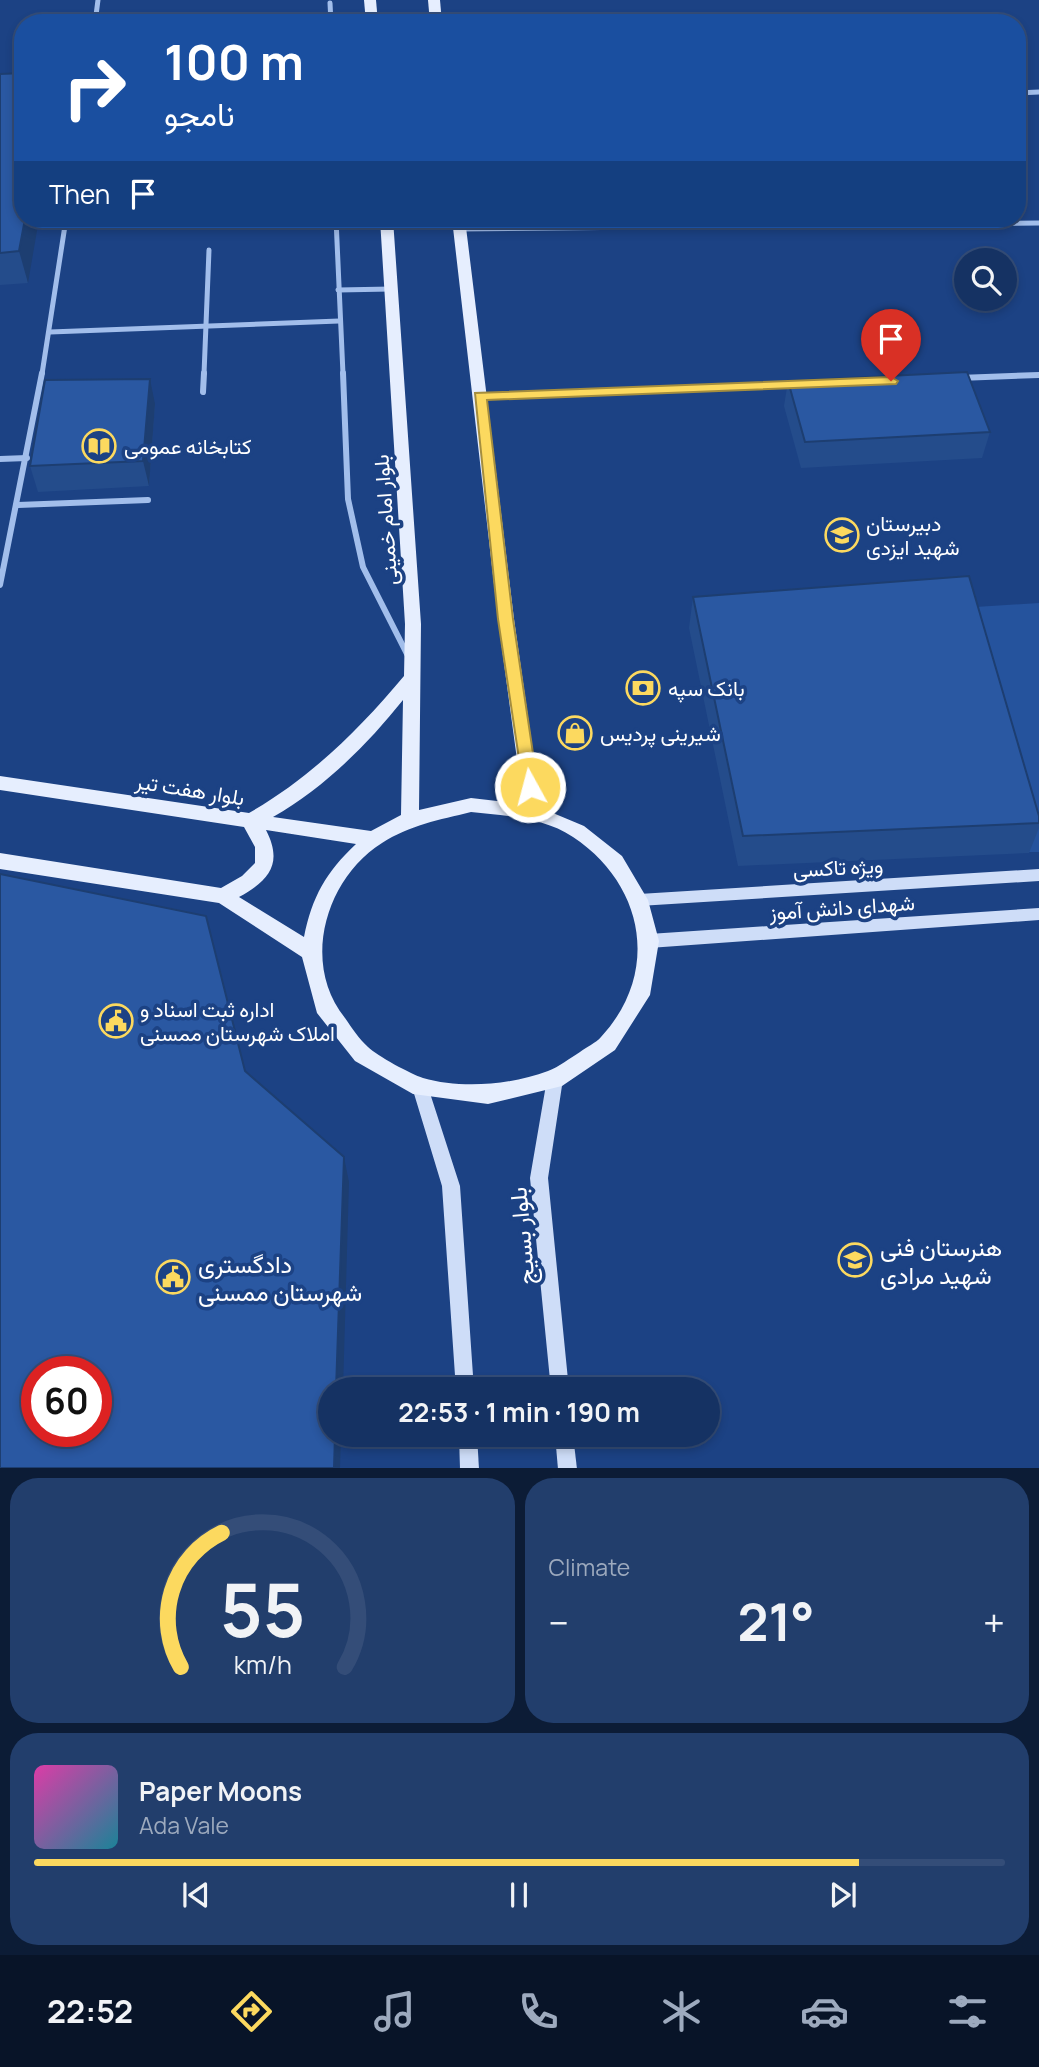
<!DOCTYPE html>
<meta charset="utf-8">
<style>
:root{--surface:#153263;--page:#223e6c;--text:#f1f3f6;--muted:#9daabe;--line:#344d78;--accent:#fcd95f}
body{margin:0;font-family:Manrope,Vazirmatn,sans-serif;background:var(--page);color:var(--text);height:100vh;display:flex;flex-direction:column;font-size:26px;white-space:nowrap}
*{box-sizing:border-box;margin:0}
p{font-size:23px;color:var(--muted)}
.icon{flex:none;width:38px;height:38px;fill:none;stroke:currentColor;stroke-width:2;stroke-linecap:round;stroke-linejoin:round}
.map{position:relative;height:1468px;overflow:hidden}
.side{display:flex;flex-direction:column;gap:10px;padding:10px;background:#0c1c36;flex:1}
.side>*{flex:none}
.hud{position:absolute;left:14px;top:14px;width:1012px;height:214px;border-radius:28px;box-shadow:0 4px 10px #0003,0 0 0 2px var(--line);background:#1a4fa0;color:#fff;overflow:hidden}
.tools{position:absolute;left:954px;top:248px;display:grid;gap:14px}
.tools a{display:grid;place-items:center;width:63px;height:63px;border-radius:50%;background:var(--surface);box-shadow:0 4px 10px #0003,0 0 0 2px var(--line);font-size:35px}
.speed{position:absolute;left:21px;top:1356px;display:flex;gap:14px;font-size:35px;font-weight:700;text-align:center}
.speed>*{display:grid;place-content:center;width:91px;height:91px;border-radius:50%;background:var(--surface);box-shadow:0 4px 10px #0003,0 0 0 2px var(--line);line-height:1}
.speed .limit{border:10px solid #d22;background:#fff;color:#111}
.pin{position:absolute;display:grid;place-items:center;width:60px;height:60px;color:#fff;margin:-72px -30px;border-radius:50% 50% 50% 0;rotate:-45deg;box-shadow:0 0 7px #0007}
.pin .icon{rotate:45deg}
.me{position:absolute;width:77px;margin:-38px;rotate:353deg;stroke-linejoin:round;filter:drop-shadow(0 0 5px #0008)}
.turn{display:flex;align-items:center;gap:24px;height:147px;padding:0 35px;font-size:32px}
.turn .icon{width:91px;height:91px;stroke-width:2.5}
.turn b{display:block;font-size:49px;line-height:60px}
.then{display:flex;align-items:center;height:66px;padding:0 35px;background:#0003;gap:14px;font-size:26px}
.big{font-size:52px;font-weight:700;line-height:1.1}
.side .widget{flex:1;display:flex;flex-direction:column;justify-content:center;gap:10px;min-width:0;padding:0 24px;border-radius:28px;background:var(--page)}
.side .dial{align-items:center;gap:0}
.dial svg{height:182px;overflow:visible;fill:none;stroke:var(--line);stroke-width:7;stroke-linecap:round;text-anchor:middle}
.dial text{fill:var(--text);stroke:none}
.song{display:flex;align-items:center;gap:21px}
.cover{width:84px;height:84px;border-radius:10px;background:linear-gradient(135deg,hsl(320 70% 55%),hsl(190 70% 35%))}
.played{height:7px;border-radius:4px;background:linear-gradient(90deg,var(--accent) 85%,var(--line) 85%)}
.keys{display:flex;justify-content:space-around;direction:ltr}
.heat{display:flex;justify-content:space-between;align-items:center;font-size:38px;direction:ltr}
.side .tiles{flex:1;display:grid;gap:10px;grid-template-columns:1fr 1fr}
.widget:last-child{grid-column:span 2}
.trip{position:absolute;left:318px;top:1377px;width:402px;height:70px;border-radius:35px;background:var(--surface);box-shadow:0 4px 10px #0003,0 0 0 2px var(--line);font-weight:700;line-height:70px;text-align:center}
.tab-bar{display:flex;height:112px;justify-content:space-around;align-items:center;background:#081428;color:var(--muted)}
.tab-bar .icon{width:49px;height:49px}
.tab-bar .on{color:var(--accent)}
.tab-bar b{font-size:32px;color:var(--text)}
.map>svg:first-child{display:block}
.green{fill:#25539d}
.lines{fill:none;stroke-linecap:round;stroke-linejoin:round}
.lane{stroke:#a2beeb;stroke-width:3.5}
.street-far1{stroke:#a2beeb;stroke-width:5}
.street{stroke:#a2beeb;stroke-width:6}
.secondary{fill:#ceddf8;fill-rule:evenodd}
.primary{fill:#e6eefe;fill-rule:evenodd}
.wall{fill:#244c8b}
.shaded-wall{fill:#1d3e71}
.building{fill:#2a58a2;stroke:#1d3e71;stroke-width:2;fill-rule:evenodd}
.route{fill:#fcd95f;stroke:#a48d3e;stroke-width:2}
.labels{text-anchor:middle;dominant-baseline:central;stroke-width:7;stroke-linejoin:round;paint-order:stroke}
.poi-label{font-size:21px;fill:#fff;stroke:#1c4284;text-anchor:start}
.street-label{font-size:21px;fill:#fff;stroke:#1c4284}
.near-street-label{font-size:24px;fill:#fff;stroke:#1c4284}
.near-poi-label{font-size:24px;fill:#fff;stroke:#1c4284;text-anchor:start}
</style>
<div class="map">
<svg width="1039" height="1469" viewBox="0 0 1039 1469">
<rect width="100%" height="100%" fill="#1c4284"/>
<!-- green -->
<polygon class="green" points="1039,603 1039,852 1028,852 960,608"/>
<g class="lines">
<!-- lane -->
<polyline class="lane" points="738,219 740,226"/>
<!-- street-far1 -->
<g class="street-far1">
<polyline points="330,3 331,23"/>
<polyline points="95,23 98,0"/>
<polyline points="1017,93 1039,92"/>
<polyline points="336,219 343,374"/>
<polyline points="460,229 1039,223"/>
<polyline points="338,290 391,289"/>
<polyline points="50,332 339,321"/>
<polyline points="42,374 66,219"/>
<polyline points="204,374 209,250"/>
</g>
<!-- street -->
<g class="street">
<polyline points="343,373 348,499 363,567 408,656"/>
<polyline points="959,378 1039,375"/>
<polyline points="203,392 204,373"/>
<polyline points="480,396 794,385"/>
<polyline points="0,459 27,458"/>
<polyline points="18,505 148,500"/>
<polyline points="0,585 42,373"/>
</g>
<!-- secondary -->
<g class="secondary">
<polygon points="1039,869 1039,881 639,906 634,904 631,900 634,896 639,894"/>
<polygon points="1039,908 1039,920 649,948 644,946 641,941 644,936 649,934"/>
<polygon points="555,1072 561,1074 563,1079 548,1178 569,1390 551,1390 530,1178 547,1079 549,1074"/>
<polygon points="420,1080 426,1082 428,1087 460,1186 474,1390 456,1390 442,1186 412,1087 414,1082"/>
<polygon points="459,1435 477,1435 479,1469 460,1469"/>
<polygon points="555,1435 573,1435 577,1469 558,1469"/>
</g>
<!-- primary -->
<g class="primary">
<polygon points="364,0 376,0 378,23 366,23"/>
<polygon points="428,0 440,0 442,23 430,23"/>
<path d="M380,219H393L421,624L419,810L471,798L523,804L498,619L452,219H465L514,619L541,808L584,826L622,856L648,900L659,941L650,995L615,1050L562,1086L488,1104L413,1094L355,1061L317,1013L302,957L219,903L0,869V853L221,888L242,876L255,863V847L244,827L0,790V776L249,813C310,778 359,730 404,676L405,624ZM403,700L401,815L371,831L273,817C324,788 367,745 403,700ZM471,812C506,816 543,817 573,837C644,884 661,972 601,1037C596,1043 586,1047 580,1052C570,1058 559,1067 548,1071C511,1085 461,1089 423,1078C411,1074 377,1056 368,1047C359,1039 352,1028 345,1018C301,964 325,879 382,843C410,825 439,820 471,812ZM266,830L356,844C326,872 312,897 304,937L239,897C270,880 283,863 266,830Z"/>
</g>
</g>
<!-- wall -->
<g class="wall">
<polygon points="0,74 28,283 0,285"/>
<polygon points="788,381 990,432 982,458 801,468 784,406"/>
<polygon points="155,404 149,486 38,492 30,466"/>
<polygon points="693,597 1039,816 1039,828 1029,853 738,866 689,628"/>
</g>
<!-- shaded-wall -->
<g class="shaded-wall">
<polygon points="25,219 39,219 28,283 19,251"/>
<polygon points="150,379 155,404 149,486 143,461"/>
<polygon points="344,1157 349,1182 343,1390 336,1390"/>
<polygon points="335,1435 341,1435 340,1468 334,1468"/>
</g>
<!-- building -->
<g class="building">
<polygon points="307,13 306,23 108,23 108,22"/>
<polygon points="23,73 23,219 25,219 19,251 0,253 0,74"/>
<polygon points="967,372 990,432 805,442 788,381"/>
<polygon points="150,379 143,461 30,466 45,380"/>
<polygon points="969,576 1039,816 1039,823 743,836 693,597"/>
<path d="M0,874L206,916L245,1071L344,1157L336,1390H331V1435H335L334,1468H0ZM37,1372H96V1432H37Z"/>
</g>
<!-- route -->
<polygon class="route" points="891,377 898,381 896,384 487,400 513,619 538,787 536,792 524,792 498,619 475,393"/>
<!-- icons -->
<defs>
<symbol id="library-ring" viewBox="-11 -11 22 22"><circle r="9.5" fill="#1c4284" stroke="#fcd95f" stroke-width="1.5"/><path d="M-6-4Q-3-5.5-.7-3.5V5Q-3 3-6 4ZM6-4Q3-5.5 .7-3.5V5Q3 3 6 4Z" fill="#fcd95f"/></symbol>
<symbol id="school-ring" viewBox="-11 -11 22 22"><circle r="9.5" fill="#1c4284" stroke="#fcd95f" stroke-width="1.5"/><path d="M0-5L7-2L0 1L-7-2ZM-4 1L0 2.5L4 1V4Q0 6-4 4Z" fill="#fcd95f"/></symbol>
<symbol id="bank-ring" viewBox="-11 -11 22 22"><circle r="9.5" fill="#1c4284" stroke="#fcd95f" stroke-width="1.5"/><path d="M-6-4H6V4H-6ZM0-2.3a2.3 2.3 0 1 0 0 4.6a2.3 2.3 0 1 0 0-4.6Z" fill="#fcd95f"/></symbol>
<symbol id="shop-ring" viewBox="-11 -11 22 22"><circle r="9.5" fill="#1c4284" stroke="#fcd95f" stroke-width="1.5"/><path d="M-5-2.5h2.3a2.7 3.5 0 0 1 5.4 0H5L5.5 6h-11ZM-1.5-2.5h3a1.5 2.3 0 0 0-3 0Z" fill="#fcd95f"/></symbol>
<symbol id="civic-ring" viewBox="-11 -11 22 22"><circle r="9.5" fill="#1c4284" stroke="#fcd95f" stroke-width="1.5"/><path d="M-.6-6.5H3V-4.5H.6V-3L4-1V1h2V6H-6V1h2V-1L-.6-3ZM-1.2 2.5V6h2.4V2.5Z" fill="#fcd95f"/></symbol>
</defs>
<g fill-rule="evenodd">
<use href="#library-ring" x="80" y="427" width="38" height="38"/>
<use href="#school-ring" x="823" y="516" width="38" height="38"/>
<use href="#bank-ring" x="624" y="669" width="38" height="38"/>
<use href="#shop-ring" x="556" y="714" width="38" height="38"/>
<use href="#civic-ring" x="97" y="1002" width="38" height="38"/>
<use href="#school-ring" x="836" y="1241" width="38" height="38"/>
<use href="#civic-ring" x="154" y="1258" width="38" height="38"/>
</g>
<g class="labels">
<!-- poi labels -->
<g class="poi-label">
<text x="124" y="446">کتابخانه عمومی</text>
<text x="866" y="523">دبیرستان<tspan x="866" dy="24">شهید ایزدی</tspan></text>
<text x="668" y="688">بانک سپه</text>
<text x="600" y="733">شیرینی پردیس</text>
<text x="140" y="1009">اداره ثبت اسناد و<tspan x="140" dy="24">املاک شهرستان ممسنی</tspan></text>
</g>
<!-- street labels -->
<g class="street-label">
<text transform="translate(385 520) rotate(-94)">بلوار امام خمينی</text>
<text transform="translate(190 789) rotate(9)">بلوار هفت تیر</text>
<text transform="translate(838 867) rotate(-3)">ویژه تاکسی</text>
<text transform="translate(842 907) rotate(-4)">شهدای دانش آموز</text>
</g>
<!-- near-street labels -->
<g class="near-street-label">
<text transform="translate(521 1236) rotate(-95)">بلوار بسیج</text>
</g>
<!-- near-poi labels -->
<g class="near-poi-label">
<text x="880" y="1246">هنرستان فنی<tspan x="880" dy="28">شهید مرادی</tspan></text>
<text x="198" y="1263">دادگستری<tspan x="198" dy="28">شهرستان ممسنی</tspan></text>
</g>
</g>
</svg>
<div class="tools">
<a><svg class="icon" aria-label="search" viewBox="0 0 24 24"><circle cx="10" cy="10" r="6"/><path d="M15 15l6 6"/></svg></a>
</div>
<div class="speed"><div class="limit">60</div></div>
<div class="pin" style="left:891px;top:381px;background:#d93025"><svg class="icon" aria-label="arrive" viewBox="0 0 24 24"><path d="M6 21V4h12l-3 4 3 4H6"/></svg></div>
<svg class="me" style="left:530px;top:787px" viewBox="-20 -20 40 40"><circle r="17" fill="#fcd95f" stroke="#fff" stroke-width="3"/><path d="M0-11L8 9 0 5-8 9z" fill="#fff"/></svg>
<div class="trip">22:53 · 1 min · 190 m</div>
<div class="hud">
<div class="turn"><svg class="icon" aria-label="right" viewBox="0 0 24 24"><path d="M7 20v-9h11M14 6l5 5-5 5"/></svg><div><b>100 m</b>نامجو</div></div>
<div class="then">Then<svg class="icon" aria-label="arrive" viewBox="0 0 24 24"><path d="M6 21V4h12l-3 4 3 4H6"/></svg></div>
</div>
</div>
<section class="side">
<div class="tiles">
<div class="widget dial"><svg viewBox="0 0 100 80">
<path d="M14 69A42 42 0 1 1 86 69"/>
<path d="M14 69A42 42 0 0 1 32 10" stroke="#fcd95f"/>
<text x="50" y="56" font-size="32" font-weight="700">55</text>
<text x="50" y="72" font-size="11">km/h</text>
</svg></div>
<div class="widget"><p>Climate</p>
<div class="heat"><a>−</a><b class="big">21°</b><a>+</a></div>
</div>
<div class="widget">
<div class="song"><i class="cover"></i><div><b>Paper Moons</b><p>Ada Vale</p></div></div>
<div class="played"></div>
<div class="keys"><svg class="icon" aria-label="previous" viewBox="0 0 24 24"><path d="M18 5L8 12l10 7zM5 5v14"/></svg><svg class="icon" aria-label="pause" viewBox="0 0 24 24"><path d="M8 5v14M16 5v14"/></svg><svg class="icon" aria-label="next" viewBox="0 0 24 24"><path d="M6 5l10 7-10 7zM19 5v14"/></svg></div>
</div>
</div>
</section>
<nav class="tab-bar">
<b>22:52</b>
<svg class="icon on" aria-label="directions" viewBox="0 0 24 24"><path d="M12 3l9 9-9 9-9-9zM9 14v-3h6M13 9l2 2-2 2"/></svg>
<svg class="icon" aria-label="music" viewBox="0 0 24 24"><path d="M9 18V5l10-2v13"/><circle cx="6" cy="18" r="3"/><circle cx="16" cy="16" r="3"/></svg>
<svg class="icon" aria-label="phone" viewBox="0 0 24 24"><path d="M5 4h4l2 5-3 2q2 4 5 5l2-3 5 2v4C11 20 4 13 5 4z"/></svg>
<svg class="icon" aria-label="climate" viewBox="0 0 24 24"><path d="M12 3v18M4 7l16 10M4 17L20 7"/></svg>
<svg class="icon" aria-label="car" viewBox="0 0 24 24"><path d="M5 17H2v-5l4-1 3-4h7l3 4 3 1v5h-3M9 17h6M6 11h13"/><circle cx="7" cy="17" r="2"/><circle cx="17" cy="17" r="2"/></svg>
<svg class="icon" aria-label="filters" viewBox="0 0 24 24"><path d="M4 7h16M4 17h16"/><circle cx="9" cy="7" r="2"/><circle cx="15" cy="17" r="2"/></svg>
</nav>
